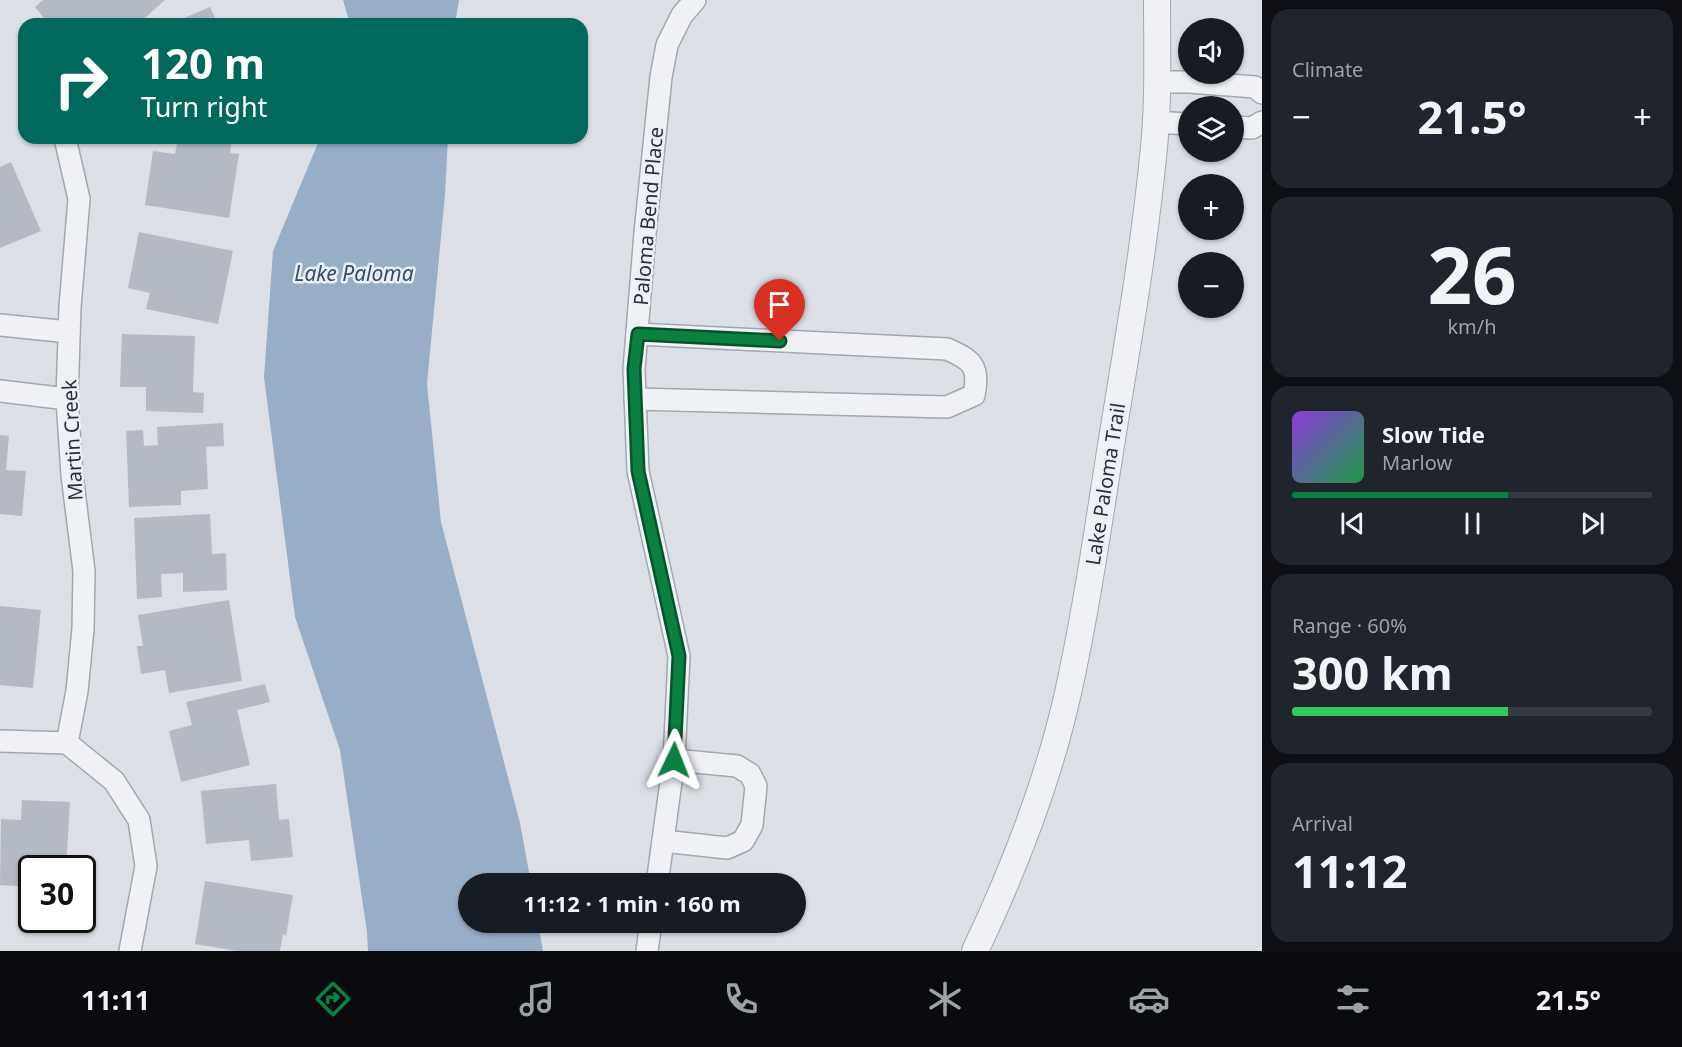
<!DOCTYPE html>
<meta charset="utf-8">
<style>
:root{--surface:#171b24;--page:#20242c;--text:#f1f3f6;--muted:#9ea1a6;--line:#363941;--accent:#0b8043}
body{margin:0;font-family:"Noto Sans",sans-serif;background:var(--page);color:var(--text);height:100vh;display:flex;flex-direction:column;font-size:22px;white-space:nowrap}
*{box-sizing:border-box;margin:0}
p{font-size:20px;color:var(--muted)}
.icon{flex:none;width:33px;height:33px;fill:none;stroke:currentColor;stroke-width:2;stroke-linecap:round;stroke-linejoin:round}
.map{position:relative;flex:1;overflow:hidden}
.sheet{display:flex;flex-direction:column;gap:9px;padding:9px;background:#0d0f14;width:420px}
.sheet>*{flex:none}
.top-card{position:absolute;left:18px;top:18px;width:570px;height:126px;border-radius:18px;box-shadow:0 2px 4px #0004;background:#00695c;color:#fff;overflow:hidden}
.controls{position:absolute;left:1178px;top:18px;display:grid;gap:12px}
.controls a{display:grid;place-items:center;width:66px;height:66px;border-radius:50%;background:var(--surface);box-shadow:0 2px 4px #0004;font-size:30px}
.speed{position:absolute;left:18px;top:855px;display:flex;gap:12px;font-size:30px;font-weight:700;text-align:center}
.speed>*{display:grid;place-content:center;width:78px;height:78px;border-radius:50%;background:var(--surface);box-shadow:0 2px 4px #0004;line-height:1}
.speed .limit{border:3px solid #111;border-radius:9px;background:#fff;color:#111}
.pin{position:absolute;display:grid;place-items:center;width:51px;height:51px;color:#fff;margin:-62px -26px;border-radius:50% 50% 50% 0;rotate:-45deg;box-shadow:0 0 6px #0007}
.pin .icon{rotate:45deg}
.me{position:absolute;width:66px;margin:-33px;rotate:2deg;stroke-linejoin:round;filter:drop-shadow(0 0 4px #0008)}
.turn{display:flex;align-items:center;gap:21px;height:126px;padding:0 24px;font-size:27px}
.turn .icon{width:78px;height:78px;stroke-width:2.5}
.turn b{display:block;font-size:42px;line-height:51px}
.big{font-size:45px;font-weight:700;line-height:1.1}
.sheet .tile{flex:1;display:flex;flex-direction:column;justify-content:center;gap:9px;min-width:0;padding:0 21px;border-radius:18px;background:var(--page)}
.sheet .dial{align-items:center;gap:0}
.dial b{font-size:78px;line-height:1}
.song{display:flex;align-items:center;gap:18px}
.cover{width:72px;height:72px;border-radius:9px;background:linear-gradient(135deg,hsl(270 70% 55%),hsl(140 70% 35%))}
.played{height:6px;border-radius:3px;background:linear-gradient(90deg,var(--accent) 60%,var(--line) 60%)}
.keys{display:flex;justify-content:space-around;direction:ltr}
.heat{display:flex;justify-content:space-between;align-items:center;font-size:33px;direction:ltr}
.charge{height:9px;border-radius:4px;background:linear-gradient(90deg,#34c759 60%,var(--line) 0)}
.trip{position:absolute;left:458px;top:873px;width:348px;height:60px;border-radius:30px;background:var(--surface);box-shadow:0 2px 4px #0004;font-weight:700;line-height:60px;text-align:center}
.menu{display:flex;height:96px;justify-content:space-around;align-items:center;background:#090b0e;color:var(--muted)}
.menu .icon{width:42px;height:42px}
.menu .active{color:var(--accent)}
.menu b{font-size:27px;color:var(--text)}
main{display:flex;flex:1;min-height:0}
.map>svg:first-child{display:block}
.water{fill:#98aec6}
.building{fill:#b4bac3}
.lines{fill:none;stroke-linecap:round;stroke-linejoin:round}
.minor-casing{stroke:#a2a7b0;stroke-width:24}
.tertiary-casing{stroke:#a2a7b0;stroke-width:28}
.minor{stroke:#eff1f5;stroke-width:21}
.tertiary{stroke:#eff1f5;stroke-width:26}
.route-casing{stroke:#07532c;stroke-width:15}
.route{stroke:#0b8043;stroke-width:10}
.labels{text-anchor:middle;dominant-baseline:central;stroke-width:5;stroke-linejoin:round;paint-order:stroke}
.street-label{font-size:20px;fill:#272f3c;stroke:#eceff4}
.water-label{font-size:21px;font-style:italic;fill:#324d6f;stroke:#eceff4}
</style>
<main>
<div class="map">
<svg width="1262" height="951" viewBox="0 0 1262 951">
<rect width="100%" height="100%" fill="#dce0e6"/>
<!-- water -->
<g class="water">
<polygon points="343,0 459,0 455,24 350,24"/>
<polygon points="320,138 448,138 445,195 427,384 441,522 520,823 531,883 468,884 468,922 538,923 543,951 368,951 367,932 340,750 295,617 264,377 273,251"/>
</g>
<!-- building -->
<g class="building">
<polygon points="43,0 165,0 138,24 49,24 35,7"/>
<polygon points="210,7 218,24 170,24"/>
<polygon points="178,138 232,138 230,153 239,154 229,218 145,205 153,151 175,154"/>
<polygon points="11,162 41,231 0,248 0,167"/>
<polygon points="139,232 233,251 218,324 146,309 150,293 128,288"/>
<polygon points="122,334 195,336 193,392 204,393 203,413 146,411 146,387 120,387"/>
<polygon points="223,423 224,446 206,447 208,489 181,491 181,505 129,507 126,431 143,430 144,446 158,445 157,427"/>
<polygon points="0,435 9,436 6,470 26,471 22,516 0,514"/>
<polygon points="210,514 212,554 226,553 227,590 183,592 183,573 161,574 162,597 137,599 134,518"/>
<polygon points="229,600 242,681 169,693 165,670 141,674 137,646 143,646 138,615"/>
<polygon points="0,606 41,610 33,688 0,685"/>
<polygon points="265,684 270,702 237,710 250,765 181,782 169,731 192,725 186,702"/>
<polygon points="276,784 279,820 289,819 293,857 251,861 249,840 206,844 201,791"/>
<polygon points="22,800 70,802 66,868 32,868 32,887 0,885 1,819 21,820"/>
<polygon points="205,881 293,895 286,936 283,934 280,951 237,951 195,944"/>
</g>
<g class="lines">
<defs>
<g id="minor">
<polyline points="1157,82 1189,82 1255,87 1262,93"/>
<polyline points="1155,122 1188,124"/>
<polyline points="1233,127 1252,128 1262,122"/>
<polyline points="65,138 79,199 70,307 67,399 72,475 84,571 83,629 77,691 67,743"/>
<polyline points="0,325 69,332"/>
<polyline points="0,391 67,399"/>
<path d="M635,399L947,407L974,395C980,366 972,360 947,349L637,334"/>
<polyline points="0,741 67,743"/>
<polyline points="67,743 114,781 139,820 146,866 130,951"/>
<polyline points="663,841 727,848 743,841 752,825 756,786 750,774 737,766 674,760"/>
<polyline points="657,884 674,760 679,656 638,471 634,369 645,233 661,77 667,45 682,15 695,0"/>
<polyline points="647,951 651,922"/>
</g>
<path id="tertiary" d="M975,951C1014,869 1048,782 1068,693C1087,607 1099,520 1113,433C1128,341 1144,249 1153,157C1159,105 1157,52 1157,0"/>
</defs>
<!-- minor casing -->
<use href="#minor" class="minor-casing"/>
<!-- tertiary casing -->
<use href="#tertiary" class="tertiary-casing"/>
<!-- minor -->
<use href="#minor" class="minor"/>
<!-- tertiary -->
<use href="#tertiary" class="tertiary"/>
</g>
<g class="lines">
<defs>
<polyline id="route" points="674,760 679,656 638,471 634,369 638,334 780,341"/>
</defs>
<!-- route casing -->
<use href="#route" class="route-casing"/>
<!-- route -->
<use href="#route" class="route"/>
</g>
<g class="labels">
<!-- street labels -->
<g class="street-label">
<text transform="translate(648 216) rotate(-85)">Paloma Bend Place</text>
<text transform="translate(72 440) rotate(-93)">Martin Creek</text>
<text transform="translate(1105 484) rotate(-81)">Lake Paloma Trail</text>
</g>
<!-- water labels -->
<g class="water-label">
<text x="354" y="273">Lake Paloma</text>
</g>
</g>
</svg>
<div class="controls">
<a><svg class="icon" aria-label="sound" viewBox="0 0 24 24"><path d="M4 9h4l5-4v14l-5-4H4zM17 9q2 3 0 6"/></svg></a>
<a><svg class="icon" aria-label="layers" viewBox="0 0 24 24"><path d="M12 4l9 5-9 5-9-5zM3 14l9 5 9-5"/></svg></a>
<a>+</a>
<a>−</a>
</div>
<div class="speed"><div class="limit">30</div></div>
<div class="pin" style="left:780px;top:341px;background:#d93025"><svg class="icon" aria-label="arrive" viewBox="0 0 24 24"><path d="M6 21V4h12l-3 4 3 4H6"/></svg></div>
<svg class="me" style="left:674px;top:760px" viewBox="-20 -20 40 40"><path d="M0-17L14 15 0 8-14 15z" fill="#0b8043" stroke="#fff" stroke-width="4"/></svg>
<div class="trip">11:12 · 1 min · 160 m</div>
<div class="top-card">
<div class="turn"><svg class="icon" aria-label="right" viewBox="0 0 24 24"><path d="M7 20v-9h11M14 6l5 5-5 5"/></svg><div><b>120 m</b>Turn right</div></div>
</div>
</div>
<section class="sheet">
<div class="tile"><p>Climate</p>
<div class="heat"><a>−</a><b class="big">21.5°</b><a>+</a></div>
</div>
<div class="tile dial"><b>26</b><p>km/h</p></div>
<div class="tile">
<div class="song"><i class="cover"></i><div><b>Slow Tide</b><p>Marlow</p></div></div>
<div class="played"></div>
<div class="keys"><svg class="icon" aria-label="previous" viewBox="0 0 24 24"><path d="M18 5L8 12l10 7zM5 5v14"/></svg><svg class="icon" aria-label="pause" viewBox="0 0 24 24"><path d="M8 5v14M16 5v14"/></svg><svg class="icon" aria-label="next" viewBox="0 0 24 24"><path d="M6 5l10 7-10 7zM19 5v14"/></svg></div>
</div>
<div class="tile"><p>Range · 60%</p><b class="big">300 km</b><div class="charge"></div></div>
<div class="tile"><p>Arrival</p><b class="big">11:12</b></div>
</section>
</main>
<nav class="menu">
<b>11:11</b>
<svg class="icon active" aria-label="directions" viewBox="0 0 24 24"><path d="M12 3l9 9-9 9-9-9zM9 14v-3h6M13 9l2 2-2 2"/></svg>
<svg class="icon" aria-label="music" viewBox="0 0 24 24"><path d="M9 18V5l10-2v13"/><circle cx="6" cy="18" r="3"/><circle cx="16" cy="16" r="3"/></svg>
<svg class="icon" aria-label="phone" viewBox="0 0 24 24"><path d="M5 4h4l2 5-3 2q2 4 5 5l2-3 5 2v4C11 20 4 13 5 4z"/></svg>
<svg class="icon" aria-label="climate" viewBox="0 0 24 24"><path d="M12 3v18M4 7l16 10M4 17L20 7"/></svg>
<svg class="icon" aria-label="car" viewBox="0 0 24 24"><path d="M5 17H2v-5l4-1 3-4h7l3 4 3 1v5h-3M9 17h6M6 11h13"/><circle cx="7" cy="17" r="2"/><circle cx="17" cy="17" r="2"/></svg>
<svg class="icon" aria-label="filters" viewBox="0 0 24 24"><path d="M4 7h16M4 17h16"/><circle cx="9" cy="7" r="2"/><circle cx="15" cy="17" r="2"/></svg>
<b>21.5°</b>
</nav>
